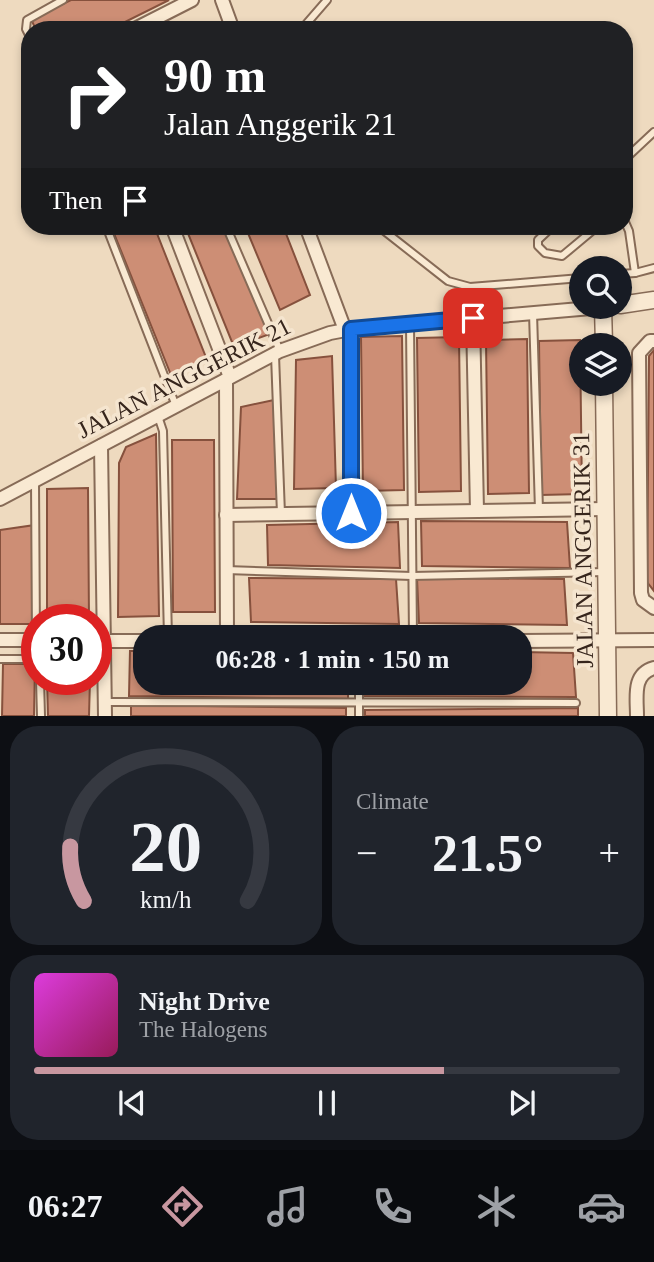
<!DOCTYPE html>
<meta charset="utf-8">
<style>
:root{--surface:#171b24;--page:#20242c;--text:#f1f3f6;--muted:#9ea1a6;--line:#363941;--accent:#c897a0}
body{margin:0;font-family:"Times New Roman",serif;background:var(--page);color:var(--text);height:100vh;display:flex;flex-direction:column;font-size:26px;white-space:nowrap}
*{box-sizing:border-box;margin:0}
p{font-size:23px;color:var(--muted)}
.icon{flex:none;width:38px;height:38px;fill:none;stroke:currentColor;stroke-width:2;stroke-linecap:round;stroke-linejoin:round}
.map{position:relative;height:716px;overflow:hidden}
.sheet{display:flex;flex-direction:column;gap:10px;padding:10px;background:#0d0f14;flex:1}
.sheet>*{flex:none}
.hud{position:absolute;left:21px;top:21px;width:612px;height:214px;border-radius:28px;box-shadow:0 4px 10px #0003;background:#202124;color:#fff;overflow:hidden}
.fabs{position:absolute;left:569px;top:256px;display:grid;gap:14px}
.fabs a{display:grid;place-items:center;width:63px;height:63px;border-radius:50%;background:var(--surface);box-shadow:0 4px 10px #0003;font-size:35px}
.speed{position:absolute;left:21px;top:604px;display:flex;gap:14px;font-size:35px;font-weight:700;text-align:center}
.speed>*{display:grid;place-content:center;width:91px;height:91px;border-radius:50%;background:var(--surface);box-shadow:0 4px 10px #0003;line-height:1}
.speed .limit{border:10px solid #d22;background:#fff;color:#111}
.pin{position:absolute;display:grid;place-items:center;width:60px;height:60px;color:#fff;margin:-30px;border-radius:14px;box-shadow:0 4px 10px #0006}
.me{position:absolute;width:77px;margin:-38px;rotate:0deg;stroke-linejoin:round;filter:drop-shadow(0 0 5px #0008)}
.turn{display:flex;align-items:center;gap:24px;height:147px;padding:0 28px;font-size:32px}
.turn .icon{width:91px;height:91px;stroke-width:2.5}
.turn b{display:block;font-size:49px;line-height:60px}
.then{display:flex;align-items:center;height:66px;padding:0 28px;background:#0003;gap:14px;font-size:26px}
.big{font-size:52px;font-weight:600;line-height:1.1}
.sheet .card{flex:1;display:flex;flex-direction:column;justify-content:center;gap:10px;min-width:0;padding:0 24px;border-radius:28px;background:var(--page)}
.sheet .dial{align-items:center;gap:0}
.dial svg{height:182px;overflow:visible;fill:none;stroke:var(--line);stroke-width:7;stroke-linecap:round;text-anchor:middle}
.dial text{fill:var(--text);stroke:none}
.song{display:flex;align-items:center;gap:21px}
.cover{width:84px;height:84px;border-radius:10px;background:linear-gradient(135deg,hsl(300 70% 55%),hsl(330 70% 35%))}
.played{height:7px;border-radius:4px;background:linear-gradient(90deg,var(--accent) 70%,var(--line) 70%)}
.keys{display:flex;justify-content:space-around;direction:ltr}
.heat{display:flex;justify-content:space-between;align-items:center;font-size:38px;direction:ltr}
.sheet .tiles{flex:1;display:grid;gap:10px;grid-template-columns:1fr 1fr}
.card:last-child{grid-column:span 2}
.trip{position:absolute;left:133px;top:625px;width:399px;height:70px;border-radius:28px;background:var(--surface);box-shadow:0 4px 10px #0003;font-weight:600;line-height:70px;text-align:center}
.menu{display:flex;height:112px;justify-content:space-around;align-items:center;background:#090b0e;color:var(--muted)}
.menu .icon{width:49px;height:49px}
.menu .active{color:var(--accent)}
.menu b{font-size:32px;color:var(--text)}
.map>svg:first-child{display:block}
.building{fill:#cd8e75;stroke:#86513d;stroke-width:2}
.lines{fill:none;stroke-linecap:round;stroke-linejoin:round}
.service-casing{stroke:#876b57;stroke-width:10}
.minor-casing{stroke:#876b57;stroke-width:16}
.tertiary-casing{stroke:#876b57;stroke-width:19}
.service{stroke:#f9e9d2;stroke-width:6}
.minor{stroke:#f9e9d2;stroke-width:12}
.tertiary{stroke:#f9e9d2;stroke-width:16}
.route-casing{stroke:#114b97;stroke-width:18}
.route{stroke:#1a73e8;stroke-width:12}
.labels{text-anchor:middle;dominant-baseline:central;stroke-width:7;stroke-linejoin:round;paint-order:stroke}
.street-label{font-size:24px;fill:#36251c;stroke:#f5e5cf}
</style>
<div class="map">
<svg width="654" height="716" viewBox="0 0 654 716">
<rect width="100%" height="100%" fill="#eedabf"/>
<!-- building -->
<g class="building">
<polygon points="71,0 169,0 109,30 36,30 31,19"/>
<polygon points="126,226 154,226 207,360 171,375 113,231"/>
<polygon points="185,226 224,226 270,334 234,347"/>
<polygon points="245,226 283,226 310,295 280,310"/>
<polygon points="402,336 404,490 363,491 361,337"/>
<polygon points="459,337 461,491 419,492 417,338"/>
<polygon points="527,339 529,493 488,494 486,340"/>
<polygon points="580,340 582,494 541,495 539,341"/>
<polygon points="654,350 654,591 647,582 649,356"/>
<polygon points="332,356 336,488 294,489 296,360"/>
<polygon points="274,400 278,499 237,499 241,407"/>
<polygon points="156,434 159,616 118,617 119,463 126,447"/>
<polygon points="172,440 214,440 215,612 173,612"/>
<polygon points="88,488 89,620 47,620 47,489"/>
<polygon points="421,521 567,522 570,568 422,566"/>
<polygon points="398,522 400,568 268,565 267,525"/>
<polygon points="35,525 36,624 0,624 0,530"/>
<polygon points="249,578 396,579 399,624 251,622"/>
<polygon points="417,578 564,579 567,625 419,623"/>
<polygon points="130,651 145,651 145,682 348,682 348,699 129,696"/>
<polygon points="520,652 573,653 576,697 363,696 364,682 520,682"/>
<polygon points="3,664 35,664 34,716 2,716"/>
<polygon points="47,679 90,679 89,716 48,716"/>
<polygon points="131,705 346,708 346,716 131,716"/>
<polygon points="578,708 578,716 365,716 365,710"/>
</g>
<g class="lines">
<defs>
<g id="service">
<polyline points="301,30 327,0"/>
<polyline points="30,37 26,29 27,20 63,0"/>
<polyline points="625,159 654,132"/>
<polyline points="625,222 629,231 635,273 654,268"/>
<polyline points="106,226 176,406"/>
<polyline points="226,226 280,351"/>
<polyline points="378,226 448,281 470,287 581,278"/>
<polyline points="553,226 538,240 538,246 545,253 562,256 598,226"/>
<polyline points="620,274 635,273"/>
<polyline points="533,313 539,510"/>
<polyline points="410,324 413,637"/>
<polyline points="275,355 281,514"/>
<polyline points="158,416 163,431 168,637"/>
<polyline points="35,481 36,640"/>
<polyline points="226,570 412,576 606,572"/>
<polyline points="0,659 37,659"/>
<polyline points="40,679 41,716"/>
<polyline points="105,702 576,703"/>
<polyline points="359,716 359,682"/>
</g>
<g id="minor">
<polyline points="222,0 233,30"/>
<polyline points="133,30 192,0"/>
<polyline points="172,226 230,377"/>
<polyline points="306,226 345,330"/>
<polyline points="473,318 477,511"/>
<polyline points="654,341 650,341 639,353 641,593 643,600 654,608"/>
<polyline points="226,380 227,637"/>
<polyline points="101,446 105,716"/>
<polyline points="0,499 280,351 330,333 351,329 603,307"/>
<polyline points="351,513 351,329"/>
<polyline points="226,515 605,509"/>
<polyline points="0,640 37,640"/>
<polyline points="96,641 145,641"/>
<polyline points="520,641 654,640"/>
<path d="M637,716C637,697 632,674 654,668"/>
</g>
<g id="tertiary">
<polyline points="620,305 654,300"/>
<polyline points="604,345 603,307 607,306"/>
<polyline points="604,383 608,716"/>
</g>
</defs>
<!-- service casing -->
<use href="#service" class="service-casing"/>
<!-- minor casing -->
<use href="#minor" class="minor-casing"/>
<!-- tertiary casing -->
<use href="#tertiary" class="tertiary-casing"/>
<!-- service -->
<use href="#service" class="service"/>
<!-- minor -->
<use href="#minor" class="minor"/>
<!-- tertiary -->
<use href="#tertiary" class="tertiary"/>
</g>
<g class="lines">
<defs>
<polyline id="route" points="351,513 351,329 473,318"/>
</defs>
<!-- route casing -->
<use href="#route" class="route-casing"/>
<!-- route -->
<use href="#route" class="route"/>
</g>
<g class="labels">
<!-- street labels -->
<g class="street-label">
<text transform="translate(184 378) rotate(-27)">JALAN ANGGERIK 21</text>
<text transform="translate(583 550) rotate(-91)">JALAN ANGGERIK 31</text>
</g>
</g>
</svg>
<div class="fabs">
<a><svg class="icon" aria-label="search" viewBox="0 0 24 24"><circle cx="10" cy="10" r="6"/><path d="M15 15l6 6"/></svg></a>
<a><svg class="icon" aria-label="layers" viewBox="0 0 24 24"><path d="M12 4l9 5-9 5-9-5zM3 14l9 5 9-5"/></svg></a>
</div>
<div class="speed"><div class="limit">30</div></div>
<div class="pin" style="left:473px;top:318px;background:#d93025"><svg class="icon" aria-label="arrive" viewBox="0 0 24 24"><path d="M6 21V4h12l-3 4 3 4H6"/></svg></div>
<svg class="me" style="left:351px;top:513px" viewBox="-20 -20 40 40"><circle r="17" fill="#1a73e8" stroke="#fff" stroke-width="3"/><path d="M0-11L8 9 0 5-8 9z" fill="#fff"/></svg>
<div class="trip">06:28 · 1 min · 150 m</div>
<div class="hud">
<div class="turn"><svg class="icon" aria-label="right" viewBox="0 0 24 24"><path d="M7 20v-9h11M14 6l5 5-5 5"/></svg><div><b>90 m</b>Jalan Anggerik 21</div></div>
<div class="then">Then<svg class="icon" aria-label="arrive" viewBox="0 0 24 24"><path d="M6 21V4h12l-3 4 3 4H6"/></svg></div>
</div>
</div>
<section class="sheet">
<div class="tiles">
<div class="card dial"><svg viewBox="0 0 100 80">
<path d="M14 69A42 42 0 1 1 86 69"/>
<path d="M14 69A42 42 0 0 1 8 45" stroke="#c897a0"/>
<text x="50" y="56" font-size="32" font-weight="700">20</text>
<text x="50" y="72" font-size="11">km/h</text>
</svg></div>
<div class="card"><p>Climate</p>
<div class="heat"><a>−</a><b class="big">21.5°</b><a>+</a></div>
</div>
<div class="card">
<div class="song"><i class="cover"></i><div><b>Night Drive</b><p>The Halogens</p></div></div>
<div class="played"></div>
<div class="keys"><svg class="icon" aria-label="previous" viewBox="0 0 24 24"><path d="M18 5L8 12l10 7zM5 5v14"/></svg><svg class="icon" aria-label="pause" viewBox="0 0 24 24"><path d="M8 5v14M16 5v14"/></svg><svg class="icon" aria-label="next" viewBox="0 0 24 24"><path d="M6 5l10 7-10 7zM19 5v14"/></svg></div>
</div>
</div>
</section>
<nav class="menu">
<b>06:27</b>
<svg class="icon active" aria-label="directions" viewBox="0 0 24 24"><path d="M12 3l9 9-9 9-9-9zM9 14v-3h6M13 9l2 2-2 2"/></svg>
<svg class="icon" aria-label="music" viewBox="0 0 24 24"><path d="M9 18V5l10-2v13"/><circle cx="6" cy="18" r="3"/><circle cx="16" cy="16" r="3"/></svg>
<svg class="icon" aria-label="phone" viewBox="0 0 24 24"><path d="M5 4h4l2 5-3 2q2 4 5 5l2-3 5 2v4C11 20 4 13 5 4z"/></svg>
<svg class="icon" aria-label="climate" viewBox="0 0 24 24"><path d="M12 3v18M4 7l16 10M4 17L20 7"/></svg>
<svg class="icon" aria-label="car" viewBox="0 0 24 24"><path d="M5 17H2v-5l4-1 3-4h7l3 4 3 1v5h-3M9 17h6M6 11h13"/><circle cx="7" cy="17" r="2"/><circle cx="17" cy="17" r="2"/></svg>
</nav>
